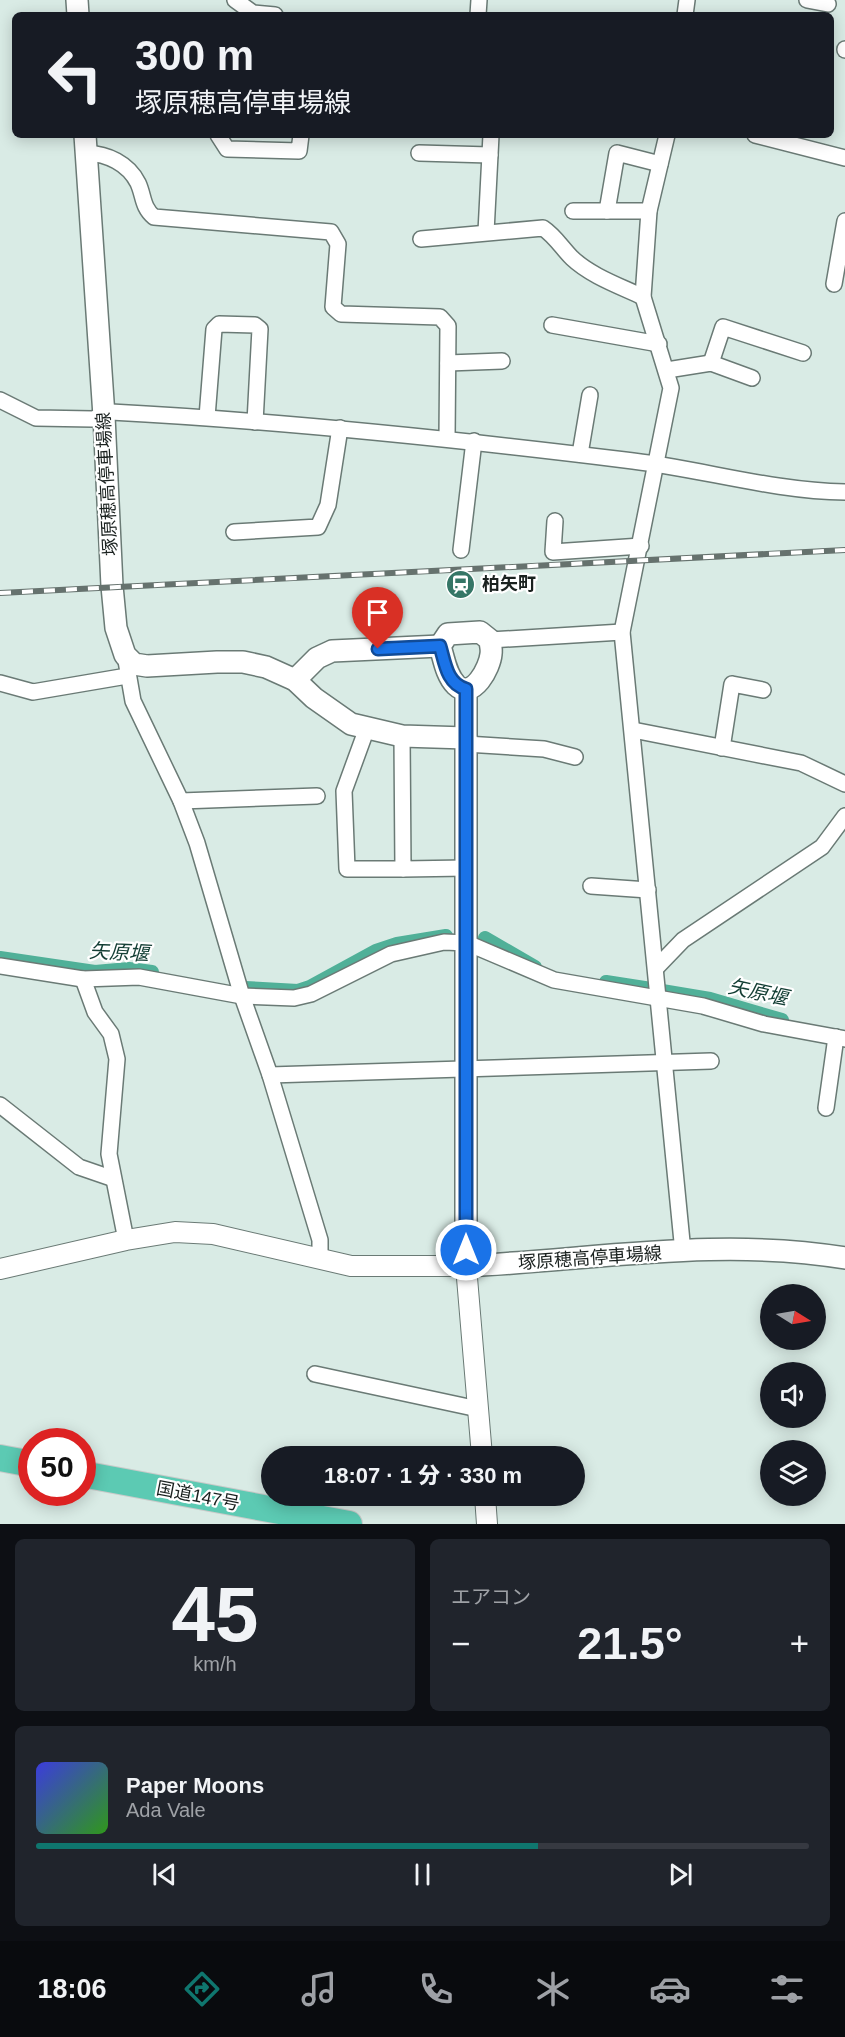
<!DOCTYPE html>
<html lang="ja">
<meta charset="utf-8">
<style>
:root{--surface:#171b24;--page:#20242c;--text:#f1f3f6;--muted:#9ea1a6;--line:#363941;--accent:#0f766e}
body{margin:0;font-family:Helvetica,"Noto Sans JP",sans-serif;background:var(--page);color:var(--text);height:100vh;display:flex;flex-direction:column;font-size:22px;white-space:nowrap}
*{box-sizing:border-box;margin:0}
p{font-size:20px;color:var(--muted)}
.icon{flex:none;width:33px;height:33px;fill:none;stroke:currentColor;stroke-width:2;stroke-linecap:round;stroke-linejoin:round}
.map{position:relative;height:1524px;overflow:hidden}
.sheet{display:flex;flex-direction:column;gap:15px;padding:15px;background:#0d0f14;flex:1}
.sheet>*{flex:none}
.top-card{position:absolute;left:12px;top:12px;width:822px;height:126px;border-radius:9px;box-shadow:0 3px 15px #0003;background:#171b24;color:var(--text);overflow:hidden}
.needle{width:39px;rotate:101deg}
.buttons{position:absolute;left:760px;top:1284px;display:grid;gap:12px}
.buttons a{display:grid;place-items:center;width:66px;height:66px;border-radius:50%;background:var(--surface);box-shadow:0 3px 15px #0003;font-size:30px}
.speed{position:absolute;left:18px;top:1428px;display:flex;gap:12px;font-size:30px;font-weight:700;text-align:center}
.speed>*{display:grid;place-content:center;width:78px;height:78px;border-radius:50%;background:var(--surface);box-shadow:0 3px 15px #0003;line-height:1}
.speed .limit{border:9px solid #d22;background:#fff;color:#111}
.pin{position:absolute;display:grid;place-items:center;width:51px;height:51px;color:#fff;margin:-62px -26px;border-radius:50% 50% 50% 0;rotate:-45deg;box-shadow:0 0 6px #0007}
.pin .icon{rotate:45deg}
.me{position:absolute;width:66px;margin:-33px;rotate:0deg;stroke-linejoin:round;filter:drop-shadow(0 0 4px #0008)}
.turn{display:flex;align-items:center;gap:21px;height:126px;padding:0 24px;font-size:27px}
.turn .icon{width:78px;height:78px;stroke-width:2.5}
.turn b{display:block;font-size:42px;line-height:51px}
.big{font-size:45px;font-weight:800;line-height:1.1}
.sheet .widget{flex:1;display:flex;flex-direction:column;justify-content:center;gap:9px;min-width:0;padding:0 21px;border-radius:9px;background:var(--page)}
.sheet .dial{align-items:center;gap:0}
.dial b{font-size:78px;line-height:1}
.song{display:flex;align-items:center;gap:18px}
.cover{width:72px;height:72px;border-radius:9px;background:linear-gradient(135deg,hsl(240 70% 55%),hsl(110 70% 35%))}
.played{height:6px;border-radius:3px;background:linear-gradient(90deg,var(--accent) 65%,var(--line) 65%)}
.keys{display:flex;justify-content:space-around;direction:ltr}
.heat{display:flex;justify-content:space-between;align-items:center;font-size:33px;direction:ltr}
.sheet .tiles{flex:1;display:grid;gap:15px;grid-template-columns:1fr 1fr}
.widget:last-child{grid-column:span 2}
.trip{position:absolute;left:261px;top:1446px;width:324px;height:60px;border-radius:30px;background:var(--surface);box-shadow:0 3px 15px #0003;font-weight:800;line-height:60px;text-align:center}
.menu{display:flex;height:96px;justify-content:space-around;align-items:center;background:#090b0e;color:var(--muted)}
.menu .icon{width:42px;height:42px}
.menu .selected{color:var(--accent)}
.menu b{font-size:27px;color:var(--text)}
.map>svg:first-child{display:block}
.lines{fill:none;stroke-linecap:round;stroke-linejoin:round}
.canal{stroke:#50b098;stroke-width:14}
.minor-casing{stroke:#6a7a75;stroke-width:18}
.tertiary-casing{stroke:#6a7a75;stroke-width:22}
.secondary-casing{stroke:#6a7a75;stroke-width:24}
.trunk-casing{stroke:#c8cac9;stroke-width:28}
.minor{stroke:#fff;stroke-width:15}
.tertiary{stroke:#fff;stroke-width:20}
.secondary{stroke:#fff;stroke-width:21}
.trunk{stroke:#5ccab3;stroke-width:26}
.rail-casing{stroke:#66726e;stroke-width:6}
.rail{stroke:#fff;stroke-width:4;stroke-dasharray:11;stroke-linecap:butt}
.route-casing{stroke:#114b97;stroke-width:15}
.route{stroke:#1a73e8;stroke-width:10}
.labels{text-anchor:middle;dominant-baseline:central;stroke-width:4.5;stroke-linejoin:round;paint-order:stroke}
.street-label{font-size:18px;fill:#1a211f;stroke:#fff}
.poi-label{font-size:18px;font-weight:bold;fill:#1a211f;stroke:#fff;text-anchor:start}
.water-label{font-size:20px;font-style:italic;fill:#133e34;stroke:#fff}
</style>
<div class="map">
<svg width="845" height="1524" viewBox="0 0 845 1524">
<rect width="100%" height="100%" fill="#d9ebe5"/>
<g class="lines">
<!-- canal -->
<g class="canal">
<polyline points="485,938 535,967"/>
<polyline points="0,958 95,972 129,969 152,972"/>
<polyline points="606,982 651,989"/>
<polyline points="245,988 298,991 310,987 376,951 397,944 446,936"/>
<polyline points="662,991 710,999 782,1020"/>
</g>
<defs>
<g id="minor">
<polyline points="235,0 253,13 275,15"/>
<polyline points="807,0 828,4"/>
<polyline points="478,15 479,0"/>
<polyline points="685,15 687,0"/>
<polyline points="845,49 845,50"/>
<polyline points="218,135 227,149 299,151 301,135"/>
<polyline points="667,135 649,211 643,297 671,388 622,632 683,1252"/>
<polyline points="755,135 845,158"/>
<path d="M87,153C107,154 128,163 138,183C144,196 142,207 154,217L331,232L338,244L333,307L341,314L440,317L448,326L447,438"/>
<polyline points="419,153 490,155"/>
<polyline points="573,211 649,211"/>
<polyline points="607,211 617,153 660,164"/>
<polyline points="486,232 491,135"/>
<path d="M421,239L543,228C555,236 562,248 572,258C591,276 620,286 643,297"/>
<polyline points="834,284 845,221"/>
<polyline points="552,325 659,344"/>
<polyline points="448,363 502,361"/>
<polyline points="711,363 723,327 803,353"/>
<polyline points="667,370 711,363 752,378"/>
<path d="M0,400L36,418L93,419L111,412C283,421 454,439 625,460C699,468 771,491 845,492"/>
<polyline points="207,417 214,329 219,324 255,325 260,329 255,422"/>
<polyline points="580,454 590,395"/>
<polyline points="555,521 553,552 641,546"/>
<polyline points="234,532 318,527 328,505 340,428"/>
<polyline points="461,550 474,441"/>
<polyline points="490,640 622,632"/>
<polyline points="125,655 133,701 181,801 197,843 242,996 270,1075 320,1240 320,1260"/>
<polyline points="0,683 33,692 127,676"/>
<polyline points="367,728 344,791 347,869 403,869"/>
<polyline points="633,730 801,763 845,784"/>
<polyline points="402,736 403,869 466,868"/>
<polyline points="466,744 544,749 575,757"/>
<polyline points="722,748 732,684 763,690"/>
<polyline points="181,801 317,796"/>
<polyline points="591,886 648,890"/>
<polyline points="0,966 83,979 139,977 242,996 294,998 311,994 391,954 444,942 467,943 554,980 703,1006 764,1024 845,1039"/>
<polyline points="657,967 683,940 822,847 845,816"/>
<polyline points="83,979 95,1012 111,1034 117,1059 109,1154 126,1240"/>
<polyline points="270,1075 711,1061"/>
<polyline points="0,1105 79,1167 111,1178"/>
<polyline points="826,1108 836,1037"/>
<polyline points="315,1374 478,1409"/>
</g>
<g id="tertiary">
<polyline points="0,1269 126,1240 175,1232 213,1234 351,1266 466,1266 482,1456"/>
<polyline points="485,1496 487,1524"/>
</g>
<g id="secondary">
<polyline points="77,0 78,15"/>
<polyline points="85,135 104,416 112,586 116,628 125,655 134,664 147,666 217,662 243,662 266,667 295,680 314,698 351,724 402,736 466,738"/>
<path d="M480,632L490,640C490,644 492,649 491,654C490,667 473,701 456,685C446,675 444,659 440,646L448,634Z"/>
<polyline points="295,680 317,658 332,651 440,646"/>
<path d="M466,689V1266C592,1260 720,1237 845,1258"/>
</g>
<g id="trunk">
<polyline points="0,1458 32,1464"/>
<polyline points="82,1474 349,1524"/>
</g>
</defs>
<!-- minor casing -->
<use href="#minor" class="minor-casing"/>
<!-- tertiary casing -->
<use href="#tertiary" class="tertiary-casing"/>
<!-- secondary casing -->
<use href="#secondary" class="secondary-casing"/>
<!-- trunk casing -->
<use href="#trunk" class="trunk-casing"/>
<!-- minor -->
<use href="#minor" class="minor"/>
<!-- tertiary -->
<use href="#tertiary" class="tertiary"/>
<!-- secondary -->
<use href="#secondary" class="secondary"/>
<!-- trunk -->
<use href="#trunk" class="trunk"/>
<defs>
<polyline id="rail" points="0,593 845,550"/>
</defs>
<!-- rail casing -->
<use href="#rail" class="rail-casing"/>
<!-- rail -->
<use href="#rail" class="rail"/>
</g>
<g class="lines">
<defs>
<path id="route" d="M378,649L440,646C445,663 447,684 466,689V1250"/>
</defs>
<!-- route casing -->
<use href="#route" class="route-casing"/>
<!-- route -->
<use href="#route" class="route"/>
</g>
<!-- icons -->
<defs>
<symbol id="station-disc" viewBox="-11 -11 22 22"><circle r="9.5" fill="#357666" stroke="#fff"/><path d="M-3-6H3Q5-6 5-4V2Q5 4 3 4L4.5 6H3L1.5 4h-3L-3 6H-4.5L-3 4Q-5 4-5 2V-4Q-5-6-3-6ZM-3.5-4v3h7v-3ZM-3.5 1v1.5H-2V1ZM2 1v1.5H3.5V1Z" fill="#fff"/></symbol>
</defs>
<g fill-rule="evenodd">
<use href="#station-disc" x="444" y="568" width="33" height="33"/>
</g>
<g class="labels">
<!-- street labels -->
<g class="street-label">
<text transform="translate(107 484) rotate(-93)">塚原穂高停車場線</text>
<text transform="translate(590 1258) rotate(-4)">塚原穂高停車場線</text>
<text transform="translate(198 1496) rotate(11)">国道147号</text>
</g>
<!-- poi labels -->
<g class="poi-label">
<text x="482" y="584">柏矢町</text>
</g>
<!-- water labels -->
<g class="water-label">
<text transform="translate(119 952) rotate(3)">矢原堰</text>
<text transform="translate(758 992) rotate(12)">矢原堰</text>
</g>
</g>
</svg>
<div class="buttons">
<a><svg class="needle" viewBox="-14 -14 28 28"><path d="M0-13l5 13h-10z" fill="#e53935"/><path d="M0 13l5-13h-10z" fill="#9ea1a6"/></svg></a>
<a><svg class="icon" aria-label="sound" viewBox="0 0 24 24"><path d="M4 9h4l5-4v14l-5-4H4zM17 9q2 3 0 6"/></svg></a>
<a><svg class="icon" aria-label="layers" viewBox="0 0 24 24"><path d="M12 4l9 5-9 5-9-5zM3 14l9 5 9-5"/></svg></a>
</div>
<div class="speed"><div class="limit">50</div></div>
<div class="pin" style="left:378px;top:649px;background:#d93025"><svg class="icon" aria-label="arrive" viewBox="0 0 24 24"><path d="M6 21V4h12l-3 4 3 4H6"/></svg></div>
<svg class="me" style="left:466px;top:1250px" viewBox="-20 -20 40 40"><circle r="17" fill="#1a73e8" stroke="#fff" stroke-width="3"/><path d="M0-11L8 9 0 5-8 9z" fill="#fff"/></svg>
<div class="trip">18:07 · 1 分 · 330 m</div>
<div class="top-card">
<div class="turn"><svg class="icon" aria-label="left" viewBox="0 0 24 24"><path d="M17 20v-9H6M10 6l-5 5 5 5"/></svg><div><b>300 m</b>塚原穂高停車場線</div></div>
</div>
</div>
<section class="sheet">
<div class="tiles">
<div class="widget dial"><b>45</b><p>km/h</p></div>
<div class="widget"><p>エアコン</p>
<div class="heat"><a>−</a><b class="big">21.5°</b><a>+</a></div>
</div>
<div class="widget">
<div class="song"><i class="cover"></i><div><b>Paper Moons</b><p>Ada Vale</p></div></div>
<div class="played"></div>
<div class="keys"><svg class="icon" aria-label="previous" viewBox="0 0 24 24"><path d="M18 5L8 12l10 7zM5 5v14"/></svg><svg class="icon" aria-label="pause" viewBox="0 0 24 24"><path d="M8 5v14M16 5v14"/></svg><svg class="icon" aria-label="next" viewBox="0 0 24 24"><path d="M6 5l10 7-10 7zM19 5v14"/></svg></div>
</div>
</div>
</section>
<nav class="menu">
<b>18:06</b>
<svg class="icon selected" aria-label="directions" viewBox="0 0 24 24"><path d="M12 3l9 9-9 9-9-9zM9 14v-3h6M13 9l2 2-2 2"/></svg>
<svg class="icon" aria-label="music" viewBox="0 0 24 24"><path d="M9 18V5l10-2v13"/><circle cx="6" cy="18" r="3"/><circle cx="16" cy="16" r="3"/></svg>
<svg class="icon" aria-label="phone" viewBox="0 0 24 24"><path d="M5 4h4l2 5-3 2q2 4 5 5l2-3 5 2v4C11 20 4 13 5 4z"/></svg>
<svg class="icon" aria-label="climate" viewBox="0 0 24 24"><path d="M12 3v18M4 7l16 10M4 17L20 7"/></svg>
<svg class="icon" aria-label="car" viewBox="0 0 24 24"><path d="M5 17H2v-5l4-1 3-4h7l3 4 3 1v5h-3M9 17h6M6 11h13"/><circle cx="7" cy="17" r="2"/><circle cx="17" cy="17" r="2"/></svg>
<svg class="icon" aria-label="filters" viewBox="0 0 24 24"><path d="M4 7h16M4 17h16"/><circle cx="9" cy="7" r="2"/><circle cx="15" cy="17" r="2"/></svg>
</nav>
